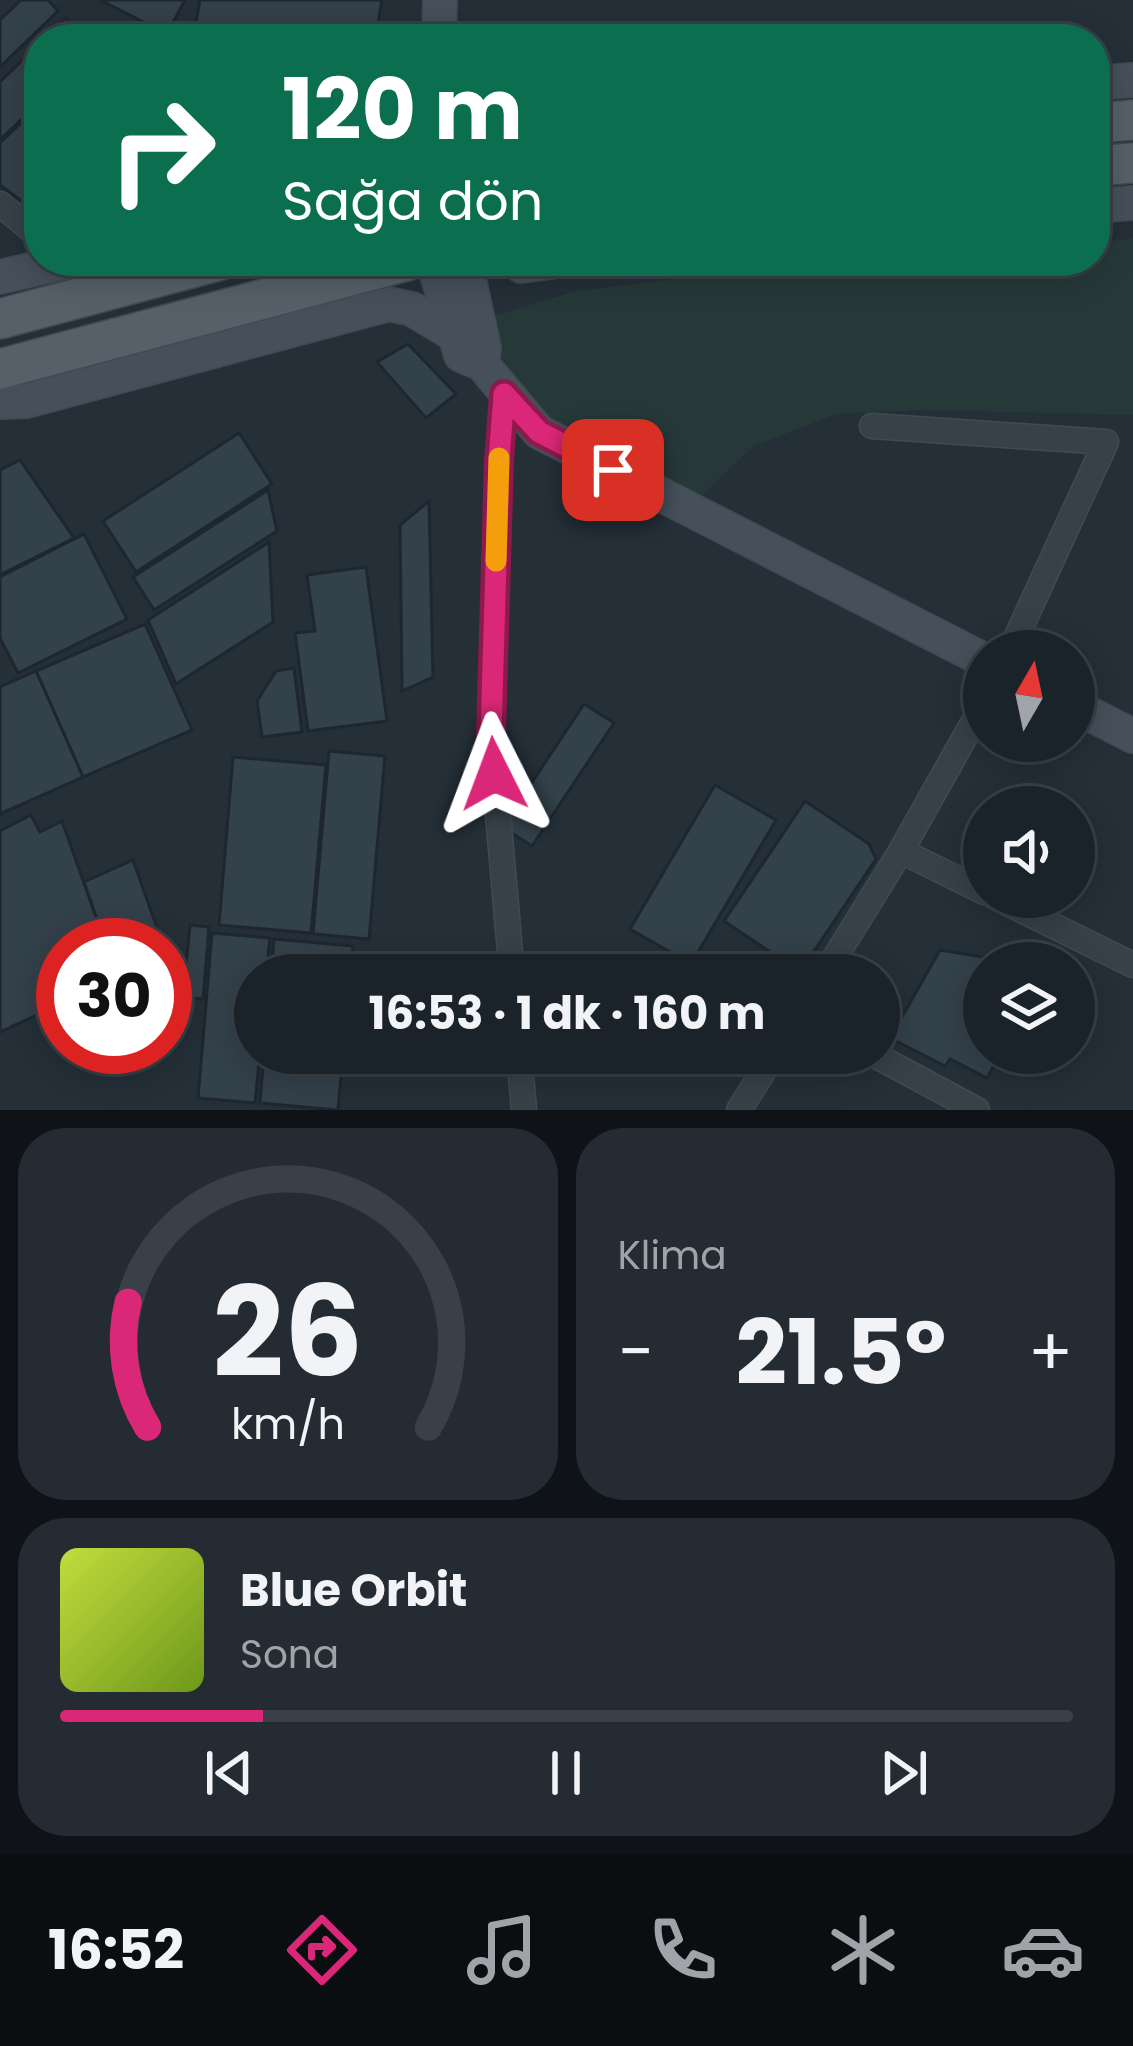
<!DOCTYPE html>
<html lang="tr">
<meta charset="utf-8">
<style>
:root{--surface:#1b232a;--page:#242b32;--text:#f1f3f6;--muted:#a0a4a8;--line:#394047;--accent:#db2777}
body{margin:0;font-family:Poppins,sans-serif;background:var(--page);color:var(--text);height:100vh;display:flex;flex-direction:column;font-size:45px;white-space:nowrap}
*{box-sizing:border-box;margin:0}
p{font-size:39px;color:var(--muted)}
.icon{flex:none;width:66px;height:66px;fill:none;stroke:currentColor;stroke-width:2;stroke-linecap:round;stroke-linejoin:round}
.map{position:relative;height:1110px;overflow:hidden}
.panel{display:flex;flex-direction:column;gap:18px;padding:18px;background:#0f1317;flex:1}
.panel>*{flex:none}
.top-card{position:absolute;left:24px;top:24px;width:1086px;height:252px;border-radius:48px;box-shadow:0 6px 30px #0003,0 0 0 3px var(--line);background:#0b6e4f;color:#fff;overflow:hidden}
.needle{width:78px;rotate:9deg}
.tools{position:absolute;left:963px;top:630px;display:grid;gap:24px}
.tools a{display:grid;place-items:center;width:132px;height:132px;border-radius:50%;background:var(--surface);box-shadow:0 6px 30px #0003,0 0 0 3px var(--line);font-size:60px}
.speed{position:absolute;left:36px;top:918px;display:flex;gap:24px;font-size:60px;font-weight:700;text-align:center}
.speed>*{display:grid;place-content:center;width:156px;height:156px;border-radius:50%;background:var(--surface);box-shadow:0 6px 30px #0003,0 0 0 3px var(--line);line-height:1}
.speed .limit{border:18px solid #d22;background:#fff;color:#111}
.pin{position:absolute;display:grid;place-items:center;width:102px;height:102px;color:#fff;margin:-51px;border-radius:24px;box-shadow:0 6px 18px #0006}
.me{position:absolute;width:132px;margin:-66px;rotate:357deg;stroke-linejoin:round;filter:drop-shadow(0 0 9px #0008)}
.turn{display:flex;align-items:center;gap:42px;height:252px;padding:0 60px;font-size:54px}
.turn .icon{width:156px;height:156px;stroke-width:2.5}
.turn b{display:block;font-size:84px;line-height:102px}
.big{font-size:90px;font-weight:700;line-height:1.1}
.panel .card{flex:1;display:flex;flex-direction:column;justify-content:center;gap:18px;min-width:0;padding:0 42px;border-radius:48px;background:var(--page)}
.panel .dial{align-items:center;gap:0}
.dial svg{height:312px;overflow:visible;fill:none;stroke:var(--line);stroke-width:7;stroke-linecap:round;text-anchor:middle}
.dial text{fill:var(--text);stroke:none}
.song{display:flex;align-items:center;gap:36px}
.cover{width:144px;height:144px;border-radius:18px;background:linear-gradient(135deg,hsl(70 70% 55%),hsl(80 70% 35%))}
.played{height:12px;border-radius:6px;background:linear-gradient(90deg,var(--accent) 20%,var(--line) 20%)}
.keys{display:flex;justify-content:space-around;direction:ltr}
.heat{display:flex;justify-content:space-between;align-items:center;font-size:66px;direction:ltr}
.panel .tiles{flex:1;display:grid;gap:18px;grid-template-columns:1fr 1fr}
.card:last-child{grid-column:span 2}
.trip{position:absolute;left:234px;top:954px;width:666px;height:120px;border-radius:60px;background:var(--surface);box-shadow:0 6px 30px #0003,0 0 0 3px var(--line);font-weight:700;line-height:120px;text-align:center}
.tabs{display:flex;height:192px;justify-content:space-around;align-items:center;background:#0b0e11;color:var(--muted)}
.tabs .icon{width:84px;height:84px}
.tabs .on{color:var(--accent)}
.tabs b{font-size:54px;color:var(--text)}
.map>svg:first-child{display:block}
.green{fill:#263938}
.building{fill:#33414b;stroke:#1e272f;stroke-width:3}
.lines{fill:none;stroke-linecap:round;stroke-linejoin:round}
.street-casing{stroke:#404a51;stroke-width:27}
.secondary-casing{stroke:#404a51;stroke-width:36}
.primary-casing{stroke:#404a51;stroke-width:42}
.street{stroke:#374148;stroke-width:24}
.secondary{stroke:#46505b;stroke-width:33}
.primary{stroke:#556068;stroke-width:39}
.route-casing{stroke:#8e194d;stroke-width:30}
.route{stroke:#db2777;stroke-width:21}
.slow{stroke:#f59e0b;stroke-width:21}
</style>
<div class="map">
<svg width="1133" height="1110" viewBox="0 0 1133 1110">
<rect width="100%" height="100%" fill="#242f38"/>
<!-- green -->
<polygon class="green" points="1133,239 1133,415 924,410 836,414 754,446 702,495 680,489 546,431 491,341 491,317 572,292 810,261 1095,261 1095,242"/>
<!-- building -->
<g class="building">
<polygon points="21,0 48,0 58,11 0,67 0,20"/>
<polygon points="100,0 185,0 167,34"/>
<polygon points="200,0 382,0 375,39 282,39 196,22"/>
<polygon points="66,18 86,39 44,39"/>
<polygon points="39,44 39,102 0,140 0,82"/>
<polygon points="39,106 39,191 26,204 0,185 0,143"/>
<polygon points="408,344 456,394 426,418 377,362"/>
<polygon points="239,433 272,484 136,572 103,521"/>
<polygon points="20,460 74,538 0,575 0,470"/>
<polygon points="268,490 277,531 154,610 133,577"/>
<polygon points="429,501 433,677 402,691 400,525"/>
<polygon points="84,534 127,619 18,673 0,638 0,577"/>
<polygon points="269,542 273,622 176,684 148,620"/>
<polygon points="366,567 387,721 308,731 295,633 315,631 307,575"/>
<polygon points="145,624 192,730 83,777 36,671"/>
<polygon points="294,668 302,732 262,737 257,701 276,671"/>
<polygon points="36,671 83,777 0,814 0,687"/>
<polygon points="584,704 614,723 532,846 502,827"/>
<polygon points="329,751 385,756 369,939 313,934"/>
<polygon points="233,757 326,765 311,933 219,925"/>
<polygon points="715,785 776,820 691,964 630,929"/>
<polygon points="805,801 869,844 876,859 800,972 724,921"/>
<polygon points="31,815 40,832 62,821 106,945 63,945 63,1003 0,1032 0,831"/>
<polygon points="133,860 163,945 106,945 84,882"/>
<polygon points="190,925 209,927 203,999 183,997"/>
<polygon points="212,933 270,938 266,975 255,975 255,1053 260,1053 255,1103 198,1098"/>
<polygon points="274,939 353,946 350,975 271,975"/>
<polygon points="940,950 1018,963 984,963 984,1053 1001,1053 987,1078 950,1059 945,1066 890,1038"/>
<polygon points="264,1053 343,1053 338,1110 260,1103"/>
</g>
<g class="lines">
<defs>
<g id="street">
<polyline points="0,204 39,236"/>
<polyline points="504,394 498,460 491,734 512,975"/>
<polyline points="872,426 1106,442 1010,651"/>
<polyline points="901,851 984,892"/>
<polyline points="995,897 1133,965"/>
<polyline points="824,975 901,851 984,703"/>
<polyline points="519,1053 524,1110"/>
<polyline points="871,1053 977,1110"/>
<polyline points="739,1110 775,1053"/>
</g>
<g id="secondary">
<polyline points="439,39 440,0"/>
<polyline points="1095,83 1133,80"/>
<polyline points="1095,206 1133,203"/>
<polyline points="433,261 461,355 482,364 539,432 984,660"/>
<polyline points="465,261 484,348 482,364"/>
<polyline points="521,266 558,261"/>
<polyline points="0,277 69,261"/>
<polyline points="0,402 26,401 389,304 412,309 452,333"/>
<polyline points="1074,706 1133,736"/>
</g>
<g id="primary">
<polyline points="1095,123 1133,120"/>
<polyline points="1095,166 1133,163"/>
<polyline points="0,319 218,261"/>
<polyline points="0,369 407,261"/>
</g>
</defs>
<!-- street casing -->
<use href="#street" class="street-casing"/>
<!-- secondary casing -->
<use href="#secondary" class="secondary-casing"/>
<!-- primary casing -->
<use href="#primary" class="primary-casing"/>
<!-- street -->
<use href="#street" class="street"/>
<!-- secondary -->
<use href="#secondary" class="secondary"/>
<!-- primary -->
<use href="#primary" class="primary"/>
</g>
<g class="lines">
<defs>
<polyline id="route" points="494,774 491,734 499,460 504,394 539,432 613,470"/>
</defs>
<!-- route casing -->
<use href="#route" class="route-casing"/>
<!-- route -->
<use href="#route" class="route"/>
<!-- slow -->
<polyline class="slow" points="496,561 499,458"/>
</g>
</svg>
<div class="tools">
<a><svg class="needle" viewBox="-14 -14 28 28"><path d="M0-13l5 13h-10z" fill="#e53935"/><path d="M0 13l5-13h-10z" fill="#a0a4a8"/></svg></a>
<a><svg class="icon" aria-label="sound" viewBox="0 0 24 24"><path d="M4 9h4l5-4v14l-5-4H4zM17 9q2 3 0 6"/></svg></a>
<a><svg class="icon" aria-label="layers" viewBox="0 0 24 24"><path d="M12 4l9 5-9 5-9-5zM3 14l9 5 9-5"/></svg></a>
</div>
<div class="speed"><div class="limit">30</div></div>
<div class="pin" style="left:613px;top:470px;background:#d93025"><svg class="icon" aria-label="arrive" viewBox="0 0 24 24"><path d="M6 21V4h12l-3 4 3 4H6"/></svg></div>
<svg class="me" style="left:494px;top:774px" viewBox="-20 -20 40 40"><path d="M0-17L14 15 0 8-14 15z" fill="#db2777" stroke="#fff" stroke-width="4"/></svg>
<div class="trip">16:53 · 1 dk · 160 m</div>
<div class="top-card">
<div class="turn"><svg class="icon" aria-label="right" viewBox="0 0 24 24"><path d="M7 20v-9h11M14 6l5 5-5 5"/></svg><div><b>120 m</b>Sağa dön</div></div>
</div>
</div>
<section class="panel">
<div class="tiles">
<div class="card dial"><svg viewBox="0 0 100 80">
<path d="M14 69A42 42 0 1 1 86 69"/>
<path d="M14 69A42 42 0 0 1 9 37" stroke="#db2777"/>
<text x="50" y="56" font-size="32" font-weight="700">26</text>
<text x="50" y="72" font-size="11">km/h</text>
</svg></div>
<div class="card"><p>Klima</p>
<div class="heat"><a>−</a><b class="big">21.5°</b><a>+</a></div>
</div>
<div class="card">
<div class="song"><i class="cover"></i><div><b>Blue Orbit</b><p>Sona</p></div></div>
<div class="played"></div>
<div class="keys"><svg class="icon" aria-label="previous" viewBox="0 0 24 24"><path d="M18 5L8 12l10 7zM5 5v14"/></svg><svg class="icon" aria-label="pause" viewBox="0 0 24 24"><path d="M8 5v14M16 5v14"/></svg><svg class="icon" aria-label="next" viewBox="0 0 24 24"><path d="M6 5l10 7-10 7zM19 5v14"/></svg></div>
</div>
</div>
</section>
<nav class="tabs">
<b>16:52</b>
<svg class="icon on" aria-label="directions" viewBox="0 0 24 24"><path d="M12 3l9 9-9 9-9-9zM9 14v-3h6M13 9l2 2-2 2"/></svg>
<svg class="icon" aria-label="music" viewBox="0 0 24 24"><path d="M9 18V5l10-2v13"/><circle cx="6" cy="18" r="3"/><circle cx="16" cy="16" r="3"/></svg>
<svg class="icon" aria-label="phone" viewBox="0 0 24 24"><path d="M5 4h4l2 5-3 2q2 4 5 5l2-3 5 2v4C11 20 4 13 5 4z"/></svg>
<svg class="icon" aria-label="climate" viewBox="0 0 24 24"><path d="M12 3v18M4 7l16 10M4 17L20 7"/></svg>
<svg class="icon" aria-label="car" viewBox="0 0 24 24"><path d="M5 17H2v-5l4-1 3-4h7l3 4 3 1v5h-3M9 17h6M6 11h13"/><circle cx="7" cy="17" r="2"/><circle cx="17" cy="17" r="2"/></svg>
</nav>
